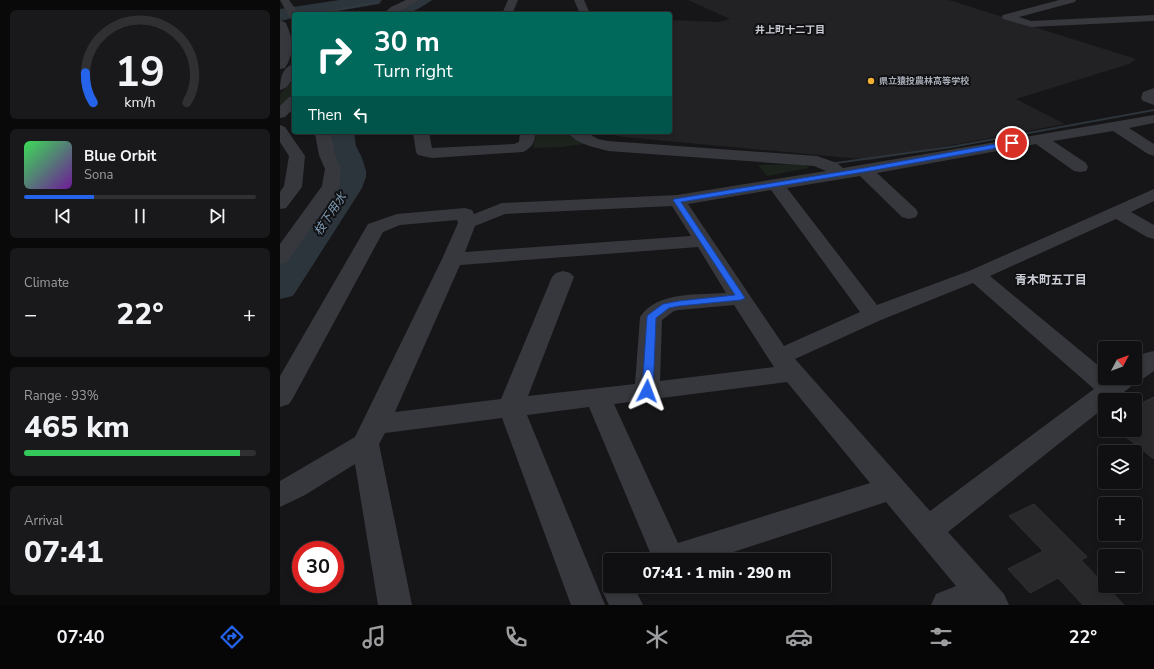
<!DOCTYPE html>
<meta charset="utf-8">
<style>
:root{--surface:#101012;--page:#19191b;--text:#f1f3f6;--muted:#9c9d9f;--line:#303032;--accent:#2563eb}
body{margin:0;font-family:"Nunito Sans","Noto Sans JP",sans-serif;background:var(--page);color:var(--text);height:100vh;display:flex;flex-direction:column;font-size:15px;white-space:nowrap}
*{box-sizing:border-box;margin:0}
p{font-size:13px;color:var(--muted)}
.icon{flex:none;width:22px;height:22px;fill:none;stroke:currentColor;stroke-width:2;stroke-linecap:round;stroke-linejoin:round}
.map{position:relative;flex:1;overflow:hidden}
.panel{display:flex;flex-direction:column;gap:10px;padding:10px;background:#09090a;width:280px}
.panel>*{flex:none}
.hud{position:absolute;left:12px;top:12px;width:380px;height:122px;border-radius:4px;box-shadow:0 2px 6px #0003,0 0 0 1px var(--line);background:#00695c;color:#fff;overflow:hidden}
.needle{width:26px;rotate:49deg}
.fabs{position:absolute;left:818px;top:341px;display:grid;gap:8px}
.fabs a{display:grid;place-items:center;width:44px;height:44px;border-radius:4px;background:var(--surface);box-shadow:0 2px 6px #0003,0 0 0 1px var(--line);font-size:20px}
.speed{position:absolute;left:12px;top:541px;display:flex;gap:8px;font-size:20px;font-weight:700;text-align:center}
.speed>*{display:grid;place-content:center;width:52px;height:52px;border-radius:50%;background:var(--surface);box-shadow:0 2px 6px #0003,0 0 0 1px var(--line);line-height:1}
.speed .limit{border:6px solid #d22;background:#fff;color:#111}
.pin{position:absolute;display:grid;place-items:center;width:34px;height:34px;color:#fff;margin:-17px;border:2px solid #fff;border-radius:50%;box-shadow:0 1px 4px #0007}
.me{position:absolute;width:44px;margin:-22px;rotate:3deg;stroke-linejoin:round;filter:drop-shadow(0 0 3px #0008)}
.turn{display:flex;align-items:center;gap:14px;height:84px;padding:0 16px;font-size:18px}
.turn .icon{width:52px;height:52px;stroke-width:2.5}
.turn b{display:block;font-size:28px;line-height:34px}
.then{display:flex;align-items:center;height:38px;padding:0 16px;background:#0003;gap:8px;font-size:15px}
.big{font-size:30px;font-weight:800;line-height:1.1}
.panel .tile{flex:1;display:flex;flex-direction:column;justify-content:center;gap:6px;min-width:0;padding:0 14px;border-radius:6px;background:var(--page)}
.panel .dial{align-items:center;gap:0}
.dial svg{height:104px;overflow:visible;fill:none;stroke:var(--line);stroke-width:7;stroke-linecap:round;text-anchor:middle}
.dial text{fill:var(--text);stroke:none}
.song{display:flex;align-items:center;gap:12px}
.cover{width:48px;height:48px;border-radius:6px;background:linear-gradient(135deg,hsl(130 70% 55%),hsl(280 70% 35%))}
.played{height:4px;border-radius:2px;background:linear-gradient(90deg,var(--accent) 30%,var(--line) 30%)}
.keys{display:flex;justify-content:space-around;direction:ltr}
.heat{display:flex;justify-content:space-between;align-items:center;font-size:22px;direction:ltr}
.charge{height:6px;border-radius:3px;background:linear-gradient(90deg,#34c759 93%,var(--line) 0)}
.trip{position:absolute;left:323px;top:553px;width:228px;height:40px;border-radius:4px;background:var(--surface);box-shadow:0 2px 6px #0003,0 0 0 1px var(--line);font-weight:800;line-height:40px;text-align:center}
.dock{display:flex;height:64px;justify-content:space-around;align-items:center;background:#060607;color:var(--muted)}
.dock .icon{width:28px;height:28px}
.dock .selected{color:var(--accent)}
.dock b{font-size:18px;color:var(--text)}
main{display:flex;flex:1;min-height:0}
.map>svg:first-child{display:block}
.built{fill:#222225}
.green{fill:#1c231d}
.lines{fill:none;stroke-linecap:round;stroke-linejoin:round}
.stream{fill:#2c353c;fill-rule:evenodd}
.river{fill:#2c353c;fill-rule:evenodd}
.building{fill:#29292c;stroke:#303034}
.path{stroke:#3d3f44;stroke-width:1.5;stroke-dasharray:1 1.5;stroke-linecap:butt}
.minor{fill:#37383d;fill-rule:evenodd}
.route{fill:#2563eb;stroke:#184099}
.poi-dot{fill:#f2b134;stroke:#111113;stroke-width:1.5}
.labels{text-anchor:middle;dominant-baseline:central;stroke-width:4;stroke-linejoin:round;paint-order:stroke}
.far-poi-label{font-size:9px;font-weight:bold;fill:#a8adb8;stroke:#111113;text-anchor:start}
.far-neighbourhood-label{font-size:10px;font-weight:bold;fill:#c9ccd4;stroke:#111113}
.water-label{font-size:12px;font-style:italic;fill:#7f9bb3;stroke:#111113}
.neighbourhood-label{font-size:12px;font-weight:bold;fill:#c9ccd4;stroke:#111113}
</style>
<main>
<section class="panel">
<div class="tile dial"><svg viewBox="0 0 100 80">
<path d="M14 69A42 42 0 1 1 86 69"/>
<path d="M14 69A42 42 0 0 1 8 46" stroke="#2563eb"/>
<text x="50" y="56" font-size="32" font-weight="700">19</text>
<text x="50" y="72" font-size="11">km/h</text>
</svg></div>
<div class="tile">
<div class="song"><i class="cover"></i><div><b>Blue Orbit</b><p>Sona</p></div></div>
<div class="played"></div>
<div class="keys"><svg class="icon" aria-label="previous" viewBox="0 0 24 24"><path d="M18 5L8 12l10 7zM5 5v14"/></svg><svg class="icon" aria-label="pause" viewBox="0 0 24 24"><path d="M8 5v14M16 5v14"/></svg><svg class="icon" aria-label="next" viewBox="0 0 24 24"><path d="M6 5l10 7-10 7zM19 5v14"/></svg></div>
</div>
<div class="tile"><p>Climate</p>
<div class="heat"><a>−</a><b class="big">22°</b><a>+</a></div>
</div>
<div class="tile"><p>Range · 93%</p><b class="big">465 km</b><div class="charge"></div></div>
<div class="tile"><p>Arrival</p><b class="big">07:41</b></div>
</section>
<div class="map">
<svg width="874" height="605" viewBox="0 0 874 605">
<rect width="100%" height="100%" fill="#161618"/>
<!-- built -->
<polygon class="built" points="408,0 669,0 856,59 849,64 736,99 785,124 591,160 344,137 317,132 390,132 390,20 439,22 450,19"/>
<!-- green -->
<g class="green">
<polygon points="14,79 14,93 0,107 0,94"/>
<polygon points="290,133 305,144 281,147 253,148 256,135"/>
<polygon points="523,164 529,168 487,176 478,165"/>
</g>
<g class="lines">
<!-- stream -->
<polygon class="stream" points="874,109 874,111 671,148 556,164 554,163 556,162 671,146"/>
<!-- river -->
<g class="river">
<polygon points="59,0 102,0 99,4 93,5 40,14 14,14 14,18 0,21 0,9"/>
<path d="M126,0H152C150,2 130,14 127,14C121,15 114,14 108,14L110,10Z"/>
<polygon points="48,132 74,132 76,146 82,158 86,171 86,177 82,188 13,296 0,299 0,262 52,188 56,177 56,171 54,158 48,146"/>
</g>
</g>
<!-- building -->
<g class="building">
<polygon points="874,397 874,459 837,430 855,430 855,406"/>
<polygon points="754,504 807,557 801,560 844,605 803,605 778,578 750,593 728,569 763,551 729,516"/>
</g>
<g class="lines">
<!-- path -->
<polyline class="path" points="35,14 99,2"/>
<!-- minor -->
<g class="minor">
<polygon points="0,0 9,0 19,14 14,14 14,19 10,18"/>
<polygon points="126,0 139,0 115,14 103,14 111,7"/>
<polygon points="228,0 238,0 232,14 222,14"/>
<polygon points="294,0 304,0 310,14 300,14"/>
<polygon points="779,0 796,0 795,2 739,17 751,21 874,15 874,21 751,27 723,19 722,17 723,15"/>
<path d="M0,20L6,23C13,38 15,53 5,68L0,69Z"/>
<path d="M14,64C14,75 12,87 0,90C0,79 2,67 14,64Z"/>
<polygon points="874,88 874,105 863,101 861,98 863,92"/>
<polygon points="14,96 14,108 5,117 0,118 0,106 9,97"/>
<path d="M874,115V123L849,128L874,144V156L868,154L833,131L773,141L806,163L808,167L806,171L800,172L794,171L756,144L597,173L636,209L638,213L636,217L629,219L622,217L580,176L507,188L597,305L689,271L874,189V201L851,212L874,225V239L867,237L836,219L710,276L825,371V378H855V360L865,353L874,351V371L864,378L856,380L854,384L834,400H825V407L668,532L724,594L729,605H651L656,594L676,586L606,502L429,560H371L372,557L309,407L247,415L325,605H291L222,418L105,433L99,444L132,605H98L75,464L25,495L0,507V481L75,437L162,259L178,223L177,220L120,225L103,232L13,398L9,404L0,407V376L88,224L117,214L185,208L192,210L194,214L222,203L397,195L546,171L534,166L328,151C314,147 296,144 287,132H306L318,139L328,141L537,156L557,163L563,168ZM491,190L580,312L504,346L408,204ZM392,206L411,236L185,252L195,226L225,214ZM418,247L446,293C419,295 377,291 360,317L355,384L248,396L294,277L290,273L283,271L276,273L272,277L221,399L115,412L180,265ZM693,283L814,389L650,511L515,359L601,320ZM454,305L494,367L380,381L382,320L394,311L399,310ZM507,382L590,483L398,543L334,404Z"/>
<polygon points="0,125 5,127 25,156 22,187 6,208 0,209 0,192 4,186 9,156 0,142"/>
<polygon points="37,132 53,132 51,135 55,155 61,169 60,186 7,262 0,264 0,244 42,186 45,169 39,155 35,134"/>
<path d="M133,132H149L152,148L234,144L239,142L240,132H256C254,143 253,147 243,152L152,158L138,155L136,152Z"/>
<polygon points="330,576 330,586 359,586 356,591 363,605 329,605 322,590"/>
</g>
</g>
<!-- route -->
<polygon class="route" points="732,141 735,143 734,145 584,172 401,202 465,298 461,300 399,306 389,308 376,318 373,391 371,394 364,394 362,391 367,317 368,315 383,304 399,301 455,295 393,200 394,199 584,168"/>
<!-- markers -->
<circle class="poi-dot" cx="591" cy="81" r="4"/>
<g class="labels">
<!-- far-poi labels -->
<g class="far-poi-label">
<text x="599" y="81">県立猿投農林高等学校</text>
</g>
<!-- far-neighbourhood labels -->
<g class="far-neighbourhood-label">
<text x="510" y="30">井上町十二丁目</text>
</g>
<!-- water labels -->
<g class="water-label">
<text transform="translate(50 214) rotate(-56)">枝下用水</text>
</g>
<!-- neighbourhood labels -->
<g class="neighbourhood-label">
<text x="771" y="280">青木町五丁目</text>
</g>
</g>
</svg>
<div class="fabs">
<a><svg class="needle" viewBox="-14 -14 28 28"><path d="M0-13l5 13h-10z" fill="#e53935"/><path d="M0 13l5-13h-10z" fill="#9c9d9f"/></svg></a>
<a><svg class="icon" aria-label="sound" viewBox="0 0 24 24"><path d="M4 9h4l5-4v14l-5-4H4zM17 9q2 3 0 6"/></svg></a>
<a><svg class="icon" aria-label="layers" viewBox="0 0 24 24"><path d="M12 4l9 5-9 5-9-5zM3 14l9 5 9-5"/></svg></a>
<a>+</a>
<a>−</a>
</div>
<div class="speed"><div class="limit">30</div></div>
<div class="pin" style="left:732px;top:143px;background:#d93025"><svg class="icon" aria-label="arrive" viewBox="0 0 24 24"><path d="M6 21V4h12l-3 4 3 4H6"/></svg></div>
<svg class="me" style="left:367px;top:391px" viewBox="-20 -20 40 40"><path d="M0-17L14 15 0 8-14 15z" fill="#2563eb" stroke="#fff" stroke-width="4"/></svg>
<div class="trip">07:41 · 1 min · 290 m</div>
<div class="hud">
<div class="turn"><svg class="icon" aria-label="right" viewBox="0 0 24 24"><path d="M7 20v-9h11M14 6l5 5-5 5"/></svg><div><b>30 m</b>Turn right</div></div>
<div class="then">Then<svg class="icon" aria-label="left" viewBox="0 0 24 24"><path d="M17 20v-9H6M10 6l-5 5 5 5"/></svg></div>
</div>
</div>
</main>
<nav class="dock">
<b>07:40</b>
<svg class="icon selected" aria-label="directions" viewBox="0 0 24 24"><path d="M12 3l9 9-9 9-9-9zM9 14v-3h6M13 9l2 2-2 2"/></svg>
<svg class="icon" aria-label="music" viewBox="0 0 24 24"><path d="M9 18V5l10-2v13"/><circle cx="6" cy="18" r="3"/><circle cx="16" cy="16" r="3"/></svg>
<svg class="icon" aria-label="phone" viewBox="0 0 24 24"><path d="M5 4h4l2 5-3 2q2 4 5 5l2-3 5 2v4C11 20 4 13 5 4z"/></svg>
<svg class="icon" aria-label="climate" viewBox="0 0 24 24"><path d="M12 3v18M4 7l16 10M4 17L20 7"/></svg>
<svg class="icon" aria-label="car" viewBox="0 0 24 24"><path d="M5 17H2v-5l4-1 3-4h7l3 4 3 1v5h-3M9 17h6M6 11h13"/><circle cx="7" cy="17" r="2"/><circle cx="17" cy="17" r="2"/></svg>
<svg class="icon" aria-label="filters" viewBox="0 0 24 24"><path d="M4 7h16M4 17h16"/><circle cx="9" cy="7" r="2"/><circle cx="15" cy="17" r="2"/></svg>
<b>22°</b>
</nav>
